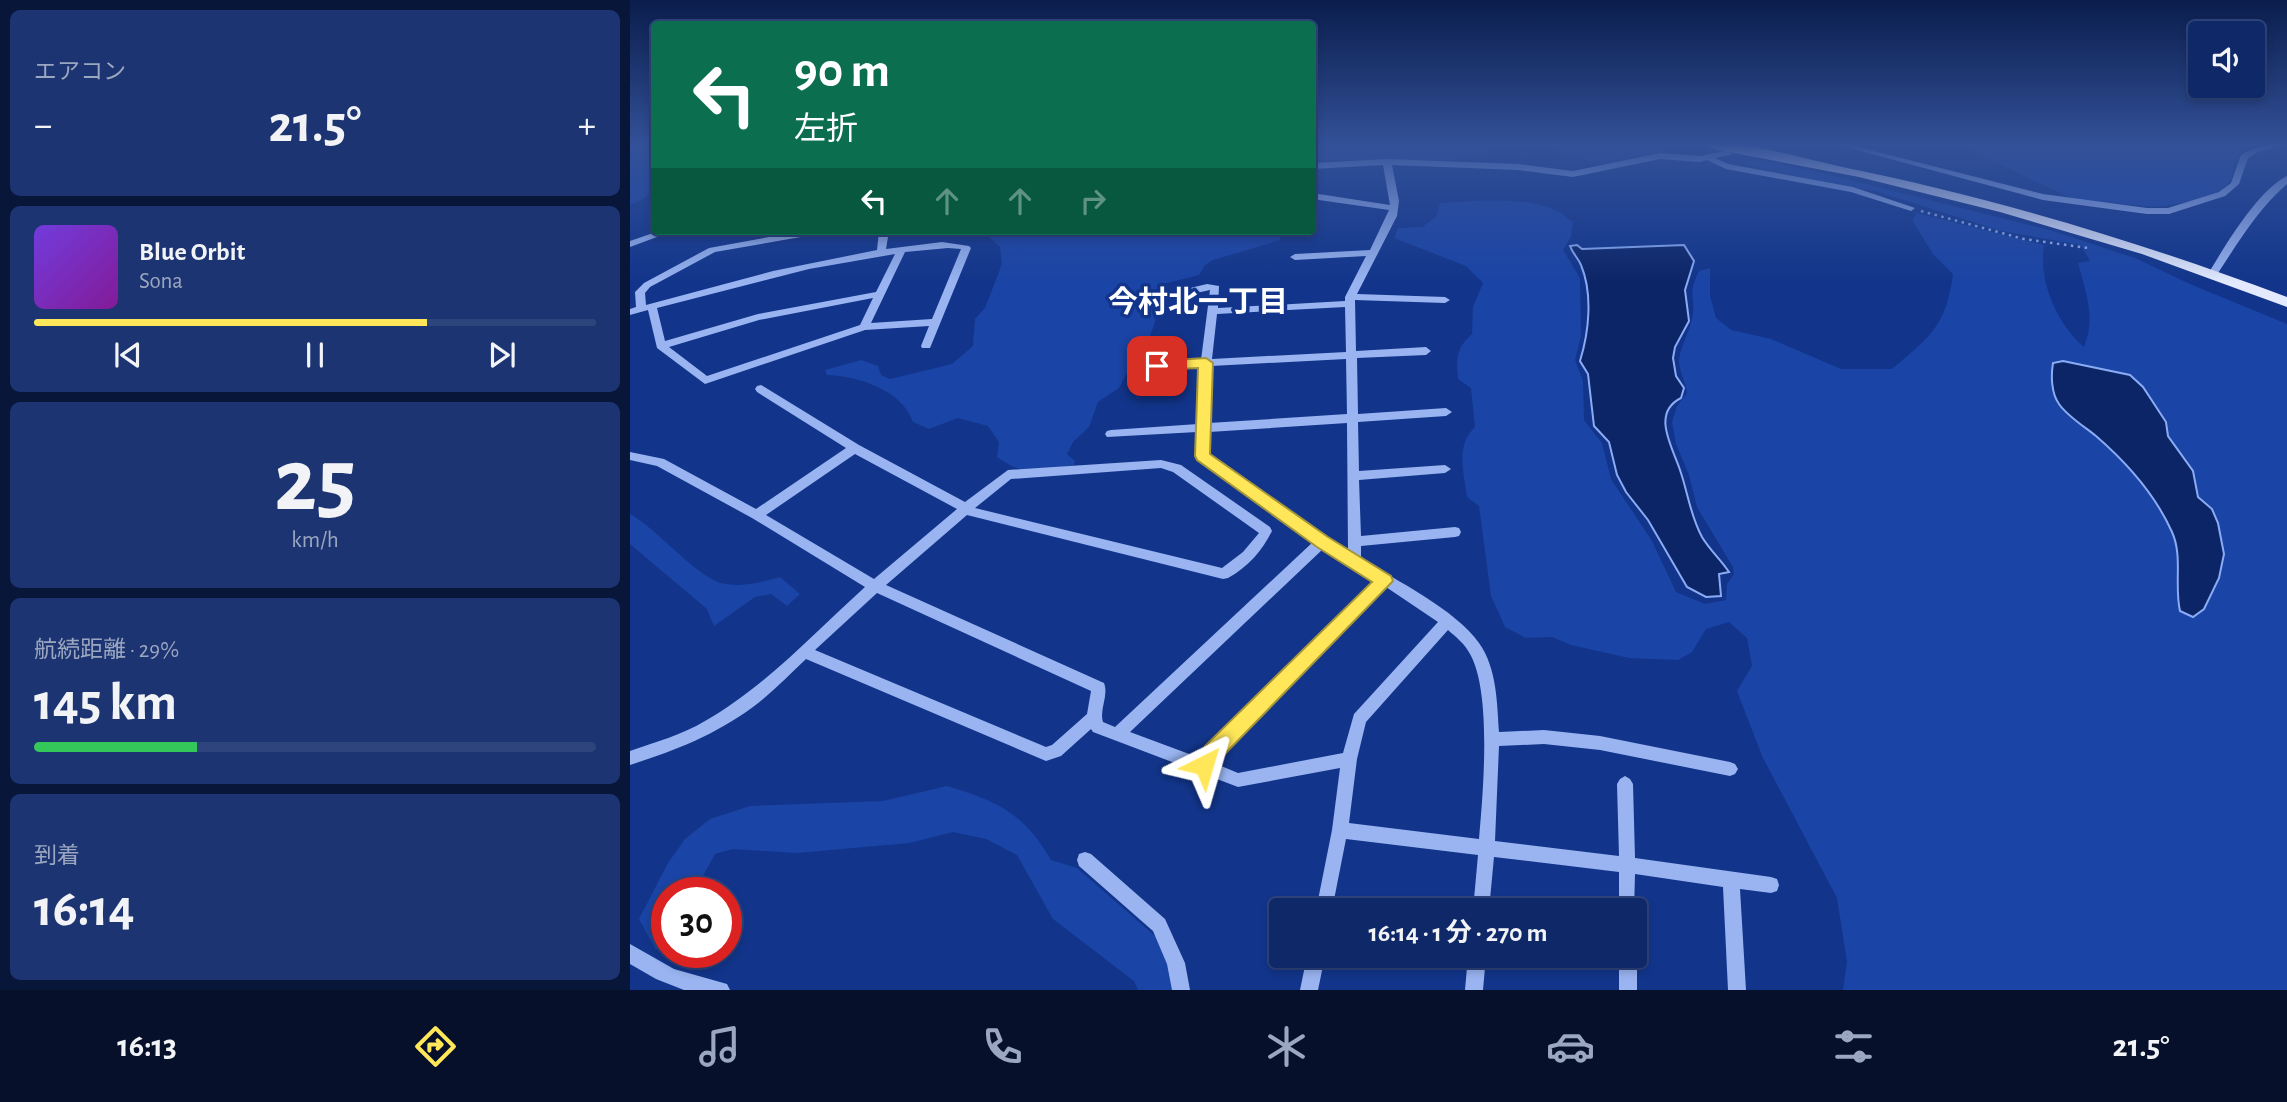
<!DOCTYPE html>
<html lang="ja">
<meta charset="utf-8">
<style>
:root{--surface:#0e2868;--page:#1c3471;--text:#f1f3f6;--muted:#9ba6c0;--line:#2e447c;--accent:#ffe759}
body{margin:0;font-family:"Alegreya Sans","Noto Sans JP",sans-serif;background:var(--page);color:var(--text);height:100vh;display:flex;flex-direction:column;font-size:26px;white-space:nowrap}
*{box-sizing:border-box;margin:0}
p{font-size:23px;color:var(--muted)}
.icon{flex:none;width:38px;height:38px;fill:none;stroke:currentColor;stroke-width:2;stroke-linecap:round;stroke-linejoin:round}
.map{position:relative;flex:1;overflow:hidden}
.details{display:flex;flex-direction:column;gap:10px;padding:10px;background:#081639;width:630px}
.details>*{flex:none}
.top-card{position:absolute;left:21px;top:21px;width:665px;height:214px;border-radius:7px;box-shadow:0 4px 10px #0003,0 0 0 2px var(--line);background:#0b6e4f;color:#fff;overflow:hidden}
.buttons{position:absolute;left:1558px;top:21px;display:grid;gap:14px}
.buttons a{display:grid;place-items:center;width:77px;height:77px;border-radius:7px;background:var(--surface);box-shadow:0 4px 10px #0003,0 0 0 2px var(--line);font-size:35px}
.speed{position:absolute;left:21px;top:877px;display:flex;gap:14px;font-size:35px;font-weight:700;text-align:center}
.speed>*{display:grid;place-content:center;width:91px;height:91px;border-radius:50%;background:var(--surface);box-shadow:0 4px 10px #0003,0 0 0 2px var(--line);line-height:1}
.speed .limit{border:10px solid #d22;background:#fff;color:#111}
.pin{position:absolute;display:grid;place-items:center;width:60px;height:60px;color:#fff;margin:-30px;border-radius:14px;box-shadow:0 4px 10px #0006}
.me{position:absolute;width:77px;margin:-38px;rotate:40deg;stroke-linejoin:round;filter:drop-shadow(0 0 5px #0008)}
.turn{display:flex;align-items:center;gap:24px;height:147px;padding:0 28px;font-size:32px}
.turn .icon{width:91px;height:91px;stroke-width:2.5}
.turn b{display:block;font-size:49px;line-height:60px}
.lanes{display:flex;align-items:center;height:66px;padding:0 28px;background:#0003;justify-content:center;gap:35px;direction:ltr}
.lanes .off{opacity:.35}
.big{font-size:52px;font-weight:700;line-height:1.1}
.details .widget{flex:1;display:flex;flex-direction:column;justify-content:center;gap:10px;min-width:0;padding:0 24px;border-radius:10px;background:var(--page)}
.details .dial{align-items:center;gap:0}
.dial b{font-size:91px;line-height:1}
.song{display:flex;align-items:center;gap:21px}
.cover{width:84px;height:84px;border-radius:10px;background:linear-gradient(135deg,hsl(260 70% 55%),hsl(290 70% 35%))}
.played{height:7px;border-radius:4px;background:linear-gradient(90deg,var(--accent) 70%,var(--line) 70%)}
.keys{display:flex;justify-content:space-around;direction:ltr}
.heat{display:flex;justify-content:space-between;align-items:center;font-size:38px;direction:ltr}
.charge{height:10px;border-radius:5px;background:linear-gradient(90deg,#34c759 29%,var(--line) 0)}
.trip{position:absolute;left:639px;top:898px;width:378px;height:70px;border-radius:7px;background:var(--surface);box-shadow:0 4px 10px #0003,0 0 0 2px var(--line);font-weight:700;line-height:70px;text-align:center}
.menu{display:flex;height:112px;justify-content:space-around;align-items:center;background:#06102a;color:var(--muted)}
.menu .icon{width:49px;height:49px}
.menu .current{color:var(--accent)}
.menu b{font-size:32px;color:var(--text)}
main{display:flex;flex:1;min-height:0}
.map>svg:first-child{display:block}
.green{fill:#1a44a5}
.water{fill:#0b2567;stroke:#8bacf4;stroke-width:2}
.lines{fill:none;stroke-linecap:round;stroke-linejoin:round}
.minor-tunnel{stroke:#36539c;stroke-width:10;stroke-dasharray:10 4.5;stroke-linecap:butt}
.path{stroke:#99b4f1;stroke-width:2.5;stroke-dasharray:2.5 4.5;stroke-linecap:butt}
.minor{fill:#99b4f1;fill-rule:evenodd}
.major{fill:#e3eaff;fill-rule:evenodd}
.route{fill:#ffe759;stroke:#a6963a;stroke-width:2}
.labels{text-anchor:middle;dominant-baseline:central;stroke-width:7;stroke-linejoin:round;paint-order:stroke}
.neighbourhood-label{font-size:30px;font-weight:bold;fill:#fff;stroke:#12358b}
</style>
<main>
<section class="details">
<div class="widget"><p>エアコン</p>
<div class="heat"><a>−</a><b class="big">21.5°</b><a>+</a></div>
</div>
<div class="widget">
<div class="song"><i class="cover"></i><div><b>Blue Orbit</b><p>Sona</p></div></div>
<div class="played"></div>
<div class="keys"><svg class="icon" aria-label="previous" viewBox="0 0 24 24"><path d="M18 5L8 12l10 7zM5 5v14"/></svg><svg class="icon" aria-label="pause" viewBox="0 0 24 24"><path d="M8 5v14M16 5v14"/></svg><svg class="icon" aria-label="next" viewBox="0 0 24 24"><path d="M6 5l10 7-10 7zM19 5v14"/></svg></div>
</div>
<div class="widget dial"><b>25</b><p>km/h</p></div>
<div class="widget"><p>航続距離 · 29%</p><b class="big">145 km</b><div class="charge"></div></div>
<div class="widget"><p>到着</p><b class="big">16:14</b></div>
</section>
<div class="map">
<svg width="1657" height="990" viewBox="0 0 1657 990">
<rect width="100%" height="100%" fill="#12358b"/>
<!-- green -->
<g class="green">
<polygon points="0,145 24,145 24,189 13,199 0,205"/>
<polygon points="683,145 878,145 824,160 683,160"/>
<polygon points="917,145 1036,145 1037,152 966,163 921,149"/>
<polygon points="1330,145 1613,146 1604,162 1601,180 1590,191 1564,201 1527,207 1445,200"/>
<path d="M1123,159L1188,172L1423,231L1505,258L1560,284L1657,324V990H1213L1217,962L1207,898L1132,756L1107,691L1122,666L1117,638L1099,622L1076,629L1062,652L1048,660L999,658L941,645L922,637L896,638L875,627L861,596L849,506L837,497C834,472 825,446 845,427L841,388L828,379C826,359 826,348 842,334L843,307L853,283L836,266L764,238L768,228L792,227L806,217L810,203C843,201 894,196 925,210C931,212 937,218 943,222L941,236L933,250L950,278L951,336L945,360L953,381L954,420L972,443L981,479L1022,541L1046,592L1075,604L1096,600L1097,584L1104,574L1103,567L1067,507L1059,475L1046,444L1042,422L1047,406L1057,393C1056,382 1049,372 1049,361C1050,346 1059,334 1062,319C1067,297 1056,296 1069,271L1080,268V296L1086,318L1101,330L1141,339L1211,369H1262C1300,337 1316,326 1323,274L1303,254L1282,220L1287,213L1414,245C1408,281 1427,324 1454,347C1466,317 1456,293 1448,263L1460,261L1451,245L1371,231L1249,192L1144,172L1113,163Z"/>
<path d="M353,231H404C412,237 420,235 428,231H647L651,240L583,260L575,265L569,275L533,284L523,293L521,305L526,319L518,342L503,361L489,388L468,402L459,427L443,442L437,454L445,461L444,465C411,471 396,478 367,457L369,442L358,426L328,418L299,429L283,422C272,390 228,376 197,375L195,370L231,360L248,366L251,375L260,379L322,364L343,346L345,319L355,308L372,264L370,247Z"/>
<path d="M0,514C28,529 69,581 96,584C115,587 132,582 150,577L170,594L157,606L141,594L125,597L84,626L77,609L0,544Z"/>
<path d="M317,786C367,801 394,813 421,860L447,868L548,956L547,990H508L504,981L423,919L387,855L356,839L323,832L279,843L167,853L103,849L85,854L64,892H37V939L26,950L9,919L38,863L55,839L80,819L120,806L253,801Z"/>
</g>
<!-- water -->
<g class="water">
<path d="M947,245L952,249L1054,245L1064,261L1055,290L1059,321L1045,347L1043,358L1046,376L1054,388L1051,398C1021,413 1042,446 1050,470C1058,493 1060,515 1072,537C1079,549 1091,560 1099,572L1089,574L1091,596L1076,597L1057,587L1018,520L996,492L987,475L979,442L964,426L958,374L950,361C959,332 963,294 951,265C948,258 943,254 940,246Z"/>
<path d="M1433,361L1500,375L1513,387L1536,422L1538,436L1563,471L1568,497L1582,509L1588,523L1594,554L1589,578L1574,609L1563,617L1550,611C1544,585 1553,556 1542,532C1525,494 1496,462 1466,436C1455,427 1437,416 1429,404C1421,393 1421,375 1423,363Z"/>
</g>
<g class="lines">
<!-- minor-tunnel -->
<polyline class="minor-tunnel" points="1113,150 1143,145"/>
<!-- path -->
<polyline class="path" points="1291,211 1394,239 1458,248"/>
<!-- minor -->
<g class="minor">
<path d="M1208,145H1220L1413,194L1517,208H1538L1589,192L1601,183L1611,155C1625,147 1637,144 1653,145L1628,152L1618,158L1609,184L1595,196L1539,214H1517L1413,200Z"/>
<path d="M1098,150L1102,153L1101,155L1085,158L1098,164L1223,187L1285,208L1281,211L1221,192L1096,169L1077,160L1070,162L1030,159L943,177L889,170L762,165L769,201L767,216L727,294L815,297L820,300L815,303L725,300L726,351L796,347L801,351L796,355L727,358L728,414L816,408L822,412L816,416L728,422L729,471L815,465L821,469L815,473L729,480L731,536L825,527L829,528L831,532L829,536L825,537L731,546V559C766,580 826,610 849,643C867,668 867,703 869,732L914,730L970,736L1100,762L1105,764L1108,769L1105,774L1100,776L970,750L914,744L869,746L865,841L989,856L987,784L990,779L995,776L1000,779L1003,784L1005,858L1141,877L1147,879L1149,885L1147,891L1141,893L1110,889L1116,990H1098L1093,887L1005,874L1004,912V910H989V872L864,857L859,910H843L848,855L716,839L702,910H686L702,830L710,768L608,787L463,732L461,729L431,756L416,761L176,659C159,675 142,693 123,707C83,736 46,750 0,765V751C25,742 52,735 75,721C135,687 184,633 235,587L122,518L27,466L0,460V452L34,459L126,509L216,448L127,392L125,389L127,386L131,385L229,445L335,502L378,470L531,460L551,465L640,527L642,531C632,551 618,567 598,578L593,579L337,515L256,585L474,683C479,696 469,709 473,722L485,727L683,542L568,459L566,456L567,432L477,437L475,434L477,431L481,430L568,424L570,367L502,371L497,367L502,363L571,360L580,290L543,298L538,295L539,293L577,284L589,286L588,308L715,301V297L736,256L665,260L660,257L665,254L740,250L759,210L682,199V193L760,205L753,165L682,169V163L757,159L889,164L943,171L1030,153L1070,156ZM715,307L716,352L582,359L587,314ZM716,359L717,414L579,423L581,366ZM717,423L718,551L667,518L578,454L579,432ZM225,454L327,509L244,579L136,515ZM531,468L543,472L629,533L613,552L592,568L345,508L381,479ZM693,549L746,581L577,748L570,758L500,732ZM756,587L808,622L724,714L713,753L608,773L584,763ZM247,593L461,691L457,714L422,745L416,747L185,650ZM818,630C826,637 835,644 840,654C862,693 853,793 849,839L719,823L727,759L736,722Z"/>
<path d="M1657,176V184C1627,210 1608,243 1586,276H1580L1578,274C1595,246 1627,191 1657,176Z"/>
<polygon points="29,231 43,231 0,247 0,241"/>
<path d="M172,231H193L188,234L85,252L20,287L15,293L16,305L143,271L247,250L249,231H259L256,249L312,242L339,246L341,248L300,348H292L291,346L299,326L235,330L75,384L27,348L18,310L0,315V309L6,307L5,292L14,283L79,248ZM318,248L331,249L302,319L241,323L275,252ZM265,254L246,292L128,314L35,341L27,308L179,269ZM243,298L230,325L77,376L39,347L129,320Z"/>
<polygon points="455,852 461,854 535,919 555,963 560,990 542,990 537,964 523,931 449,866 447,860 449,854"/>
<polygon points="0,944 44,969 97,984 100,990 54,990 26,979 0,964"/>
<polygon points="1004,951 1007,956 1007,990 989,990 989,956 1004,956"/>
<polygon points="677,956 695,956 688,990 670,990"/>
<polygon points="838,956 856,956 853,990 835,990"/>
</g>
<!-- major -->
<path class="major" d="M1077,145C1119,141 1166,157 1208,166C1361,197 1511,242 1657,297V307L1512,254L1370,212L1229,177L1083,149Z"/>
</g>
<!-- sky -->
<linearGradient id="sky" x2="0" y2="1"><stop stop-color="#0a1d4c"/><stop offset="0.51" stop-color="#335198"/><stop offset="1" stop-color="#335198" stop-opacity="0"/></linearGradient>
<rect width="1657" height="283" fill="url(#sky)"/>
<!-- route -->
<polygon class="route" points="576,358 583,363 580,454 698,537 761,576 763,581 589,760 581,772 574,775 567,772 564,765 575,746 742,582 687,547 567,460 565,456 568,368 527,370 520,366 527,361"/>
<g class="labels">
<!-- neighbourhood labels -->
<g class="neighbourhood-label">
<text x="568" y="303">今村北一丁目</text>
</g>
</g>
</svg>
<div class="buttons">
<a><svg class="icon" aria-label="sound" viewBox="0 0 24 24"><path d="M4 9h4l5-4v14l-5-4H4zM17 9q2 3 0 6"/></svg></a>
</div>
<div class="speed"><div class="limit">30</div></div>
<div class="pin" style="left:527px;top:366px;background:#d93025"><svg class="icon" aria-label="arrive" viewBox="0 0 24 24"><path d="M6 21V4h12l-3 4 3 4H6"/></svg></div>
<svg class="me" style="left:574px;top:765px" viewBox="-20 -20 40 40"><path d="M0-17L14 15 0 8-14 15z" fill="#ffe759" stroke="#fff" stroke-width="4"/></svg>
<div class="trip">16:14 · 1 分 · 270 m</div>
<div class="top-card">
<div class="turn"><svg class="icon" aria-label="left" viewBox="0 0 24 24"><path d="M17 20v-9H6M10 6l-5 5 5 5"/></svg><div><b>90 m</b>左折</div></div>
<div class="lanes"><svg class="icon" aria-label="left" viewBox="0 0 24 24"><path d="M17 20v-9H6M10 6l-5 5 5 5"/></svg><svg class="icon off" aria-label="ahead" viewBox="0 0 24 24"><path d="M12 20V5M6 11l6-6 6 6"/></svg><svg class="icon off" aria-label="ahead" viewBox="0 0 24 24"><path d="M12 20V5M6 11l6-6 6 6"/></svg><svg class="icon off" aria-label="right" viewBox="0 0 24 24"><path d="M7 20v-9h11M14 6l5 5-5 5"/></svg></div>
</div>
</div>
</main>
<nav class="menu">
<b>16:13</b>
<svg class="icon current" aria-label="directions" viewBox="0 0 24 24"><path d="M12 3l9 9-9 9-9-9zM9 14v-3h6M13 9l2 2-2 2"/></svg>
<svg class="icon" aria-label="music" viewBox="0 0 24 24"><path d="M9 18V5l10-2v13"/><circle cx="6" cy="18" r="3"/><circle cx="16" cy="16" r="3"/></svg>
<svg class="icon" aria-label="phone" viewBox="0 0 24 24"><path d="M5 4h4l2 5-3 2q2 4 5 5l2-3 5 2v4C11 20 4 13 5 4z"/></svg>
<svg class="icon" aria-label="climate" viewBox="0 0 24 24"><path d="M12 3v18M4 7l16 10M4 17L20 7"/></svg>
<svg class="icon" aria-label="car" viewBox="0 0 24 24"><path d="M5 17H2v-5l4-1 3-4h7l3 4 3 1v5h-3M9 17h6M6 11h13"/><circle cx="7" cy="17" r="2"/><circle cx="17" cy="17" r="2"/></svg>
<svg class="icon" aria-label="filters" viewBox="0 0 24 24"><path d="M4 7h16M4 17h16"/><circle cx="9" cy="7" r="2"/><circle cx="15" cy="17" r="2"/></svg>
<b>21.5°</b>
</nav>
